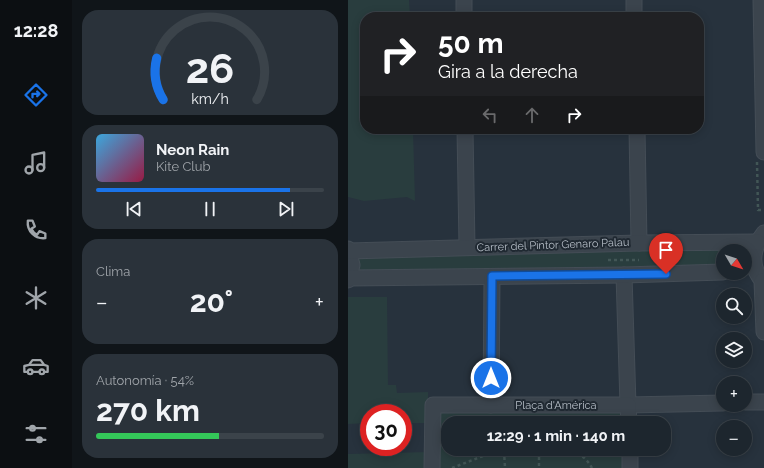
<!DOCTYPE html>
<html lang="es">
<meta charset="utf-8">
<style>
:root{--surface:#1d262e;--page:#2a323a;--text:#f1f3f6;--muted:#a0a5aa;--line:#3b434a;--accent:#1a73e8}
body{margin:0;font-family:Raleway,sans-serif;background:var(--page);color:var(--text);height:100vh;display:flex;flex-direction:column;font-size:15px;white-space:nowrap}
*{box-sizing:border-box;margin:0}
p{font-size:13px;color:var(--muted)}
.icon{flex:none;width:22px;height:22px;fill:none;stroke:currentColor;stroke-width:2;stroke-linecap:round;stroke-linejoin:round}
.map{position:relative;flex:1;overflow:hidden}
.panel{display:flex;flex-direction:column;gap:10px;padding:10px;background:#101519;width:276px}
.panel>*{flex:none}
.hud{position:absolute;left:12px;top:12px;width:344px;height:122px;border-radius:16px;box-shadow:0 2px 10px #0003,0 0 0 1px var(--line);background:#202124;color:#fff;overflow:hidden}
.needle{width:26px;rotate:129deg}
.tools{position:absolute;left:368px;top:244px;display:grid;gap:8px}
.tools a{display:grid;place-items:center;width:36px;height:36px;border-radius:50%;background:var(--surface);box-shadow:0 2px 10px #0003,0 0 0 1px var(--line);font-size:20px}
.speed{position:absolute;left:12px;top:404px;display:flex;gap:8px;font-size:20px;font-weight:700;text-align:center}
.speed>*{display:grid;place-content:center;width:52px;height:52px;border-radius:50%;background:var(--surface);box-shadow:0 2px 10px #0003,0 0 0 1px var(--line);line-height:1}
.speed .limit{border:6px solid #d22;background:#fff;color:#111}
.pin{position:absolute;display:grid;place-items:center;width:34px;height:34px;color:#fff;margin:-41px -17px;border-radius:50% 50% 50% 0;rotate:-45deg;box-shadow:0 0 4px #0007}
.pin .icon{rotate:45deg}
.me{position:absolute;width:44px;margin:-22px;rotate:0deg;stroke-linejoin:round;filter:drop-shadow(0 0 3px #0008)}
.turn{display:flex;align-items:center;gap:14px;height:84px;padding:0 12px;font-size:18px}
.turn .icon{width:52px;height:52px;stroke-width:2.5}
.turn b{display:block;font-size:28px;line-height:34px}
.lanes{display:flex;align-items:center;height:38px;padding:0 12px;background:#0003;justify-content:center;gap:20px;direction:ltr}
.lanes .off{opacity:.35}
.big{font-size:30px;font-weight:700;line-height:1.1}
.panel .widget{flex:1;display:flex;flex-direction:column;justify-content:center;gap:6px;min-width:0;padding:0 14px;border-radius:16px;background:var(--page)}
.panel .dial{align-items:center;gap:0}
.dial svg{height:104px;overflow:visible;fill:none;stroke:var(--line);stroke-width:7;stroke-linecap:round;text-anchor:middle}
.dial text{fill:var(--text);stroke:none}
.song{display:flex;align-items:center;gap:12px}
.cover{width:48px;height:48px;border-radius:6px;background:linear-gradient(135deg,hsl(200 70% 55%),hsl(340 70% 35%))}
.played{height:4px;border-radius:2px;background:linear-gradient(90deg,var(--accent) 85%,var(--line) 85%)}
.keys{display:flex;justify-content:space-around;direction:ltr}
.heat{display:flex;justify-content:space-between;align-items:center;font-size:22px;direction:ltr}
.charge{height:6px;border-radius:3px;background:linear-gradient(90deg,#34c759 54%,var(--line) 0)}
.trip{position:absolute;left:93px;top:416px;width:230px;height:40px;border-radius:16px;background:var(--surface);box-shadow:0 2px 10px #0003,0 0 0 1px var(--line);font-weight:700;line-height:40px;text-align:center}
main{display:flex;flex:1;min-height:0}
.menu{display:flex;flex-direction:column;width:72px;justify-content:space-around;align-items:center;background:#0c0f12;color:var(--muted)}
.menu .icon{width:28px;height:28px}
.menu .selected{color:var(--accent)}
.menu b{font-size:18px;color:var(--text)}
.map>svg:first-child{display:block}
.green{fill:#293d3e}
.lines{fill:none;stroke-linecap:round;stroke-linejoin:round}
.minor-casing{stroke:#444d56;stroke-width:17}
.path{stroke:#425656;stroke-width:2.5;stroke-dasharray:3 3;stroke-linecap:butt}
.minor{stroke:#3b444d;stroke-width:15}
.route-casing{stroke:#114b97;stroke-width:10}
.route{stroke:#1a73e8;stroke-width:7}
.labels{text-anchor:middle;dominant-baseline:central;stroke-width:4;stroke-linejoin:round;paint-order:stroke}
.street-label{font-size:11px;fill:#b7bfc8;stroke:#202932}
</style>
<main>
<nav class="menu">
<b>12:28</b>
<svg class="icon selected" aria-label="directions" viewBox="0 0 24 24"><path d="M12 3l9 9-9 9-9-9zM9 14v-3h6M13 9l2 2-2 2"/></svg>
<svg class="icon" aria-label="music" viewBox="0 0 24 24"><path d="M9 18V5l10-2v13"/><circle cx="6" cy="18" r="3"/><circle cx="16" cy="16" r="3"/></svg>
<svg class="icon" aria-label="phone" viewBox="0 0 24 24"><path d="M5 4h4l2 5-3 2q2 4 5 5l2-3 5 2v4C11 20 4 13 5 4z"/></svg>
<svg class="icon" aria-label="climate" viewBox="0 0 24 24"><path d="M12 3v18M4 7l16 10M4 17L20 7"/></svg>
<svg class="icon" aria-label="car" viewBox="0 0 24 24"><path d="M5 17H2v-5l4-1 3-4h7l3 4 3 1v5h-3M9 17h6M6 11h13"/><circle cx="7" cy="17" r="2"/><circle cx="17" cy="17" r="2"/></svg>
<svg class="icon" aria-label="filters" viewBox="0 0 24 24"><path d="M4 7h16M4 17h16"/><circle cx="9" cy="7" r="2"/><circle cx="15" cy="17" r="2"/></svg>
</nav>
<section class="panel">
<div class="widget dial"><svg viewBox="0 0 100 80">
<path d="M14 69A42 42 0 1 1 86 69"/>
<path d="M14 69A42 42 0 0 1 9 37" stroke="#1a73e8"/>
<text x="50" y="56" font-size="32" font-weight="700">26</text>
<text x="50" y="72" font-size="11">km/h</text>
</svg></div>
<div class="widget">
<div class="song"><i class="cover"></i><div><b>Neon Rain</b><p>Kite Club</p></div></div>
<div class="played"></div>
<div class="keys"><svg class="icon" aria-label="previous" viewBox="0 0 24 24"><path d="M18 5L8 12l10 7zM5 5v14"/></svg><svg class="icon" aria-label="pause" viewBox="0 0 24 24"><path d="M8 5v14M16 5v14"/></svg><svg class="icon" aria-label="next" viewBox="0 0 24 24"><path d="M6 5l10 7-10 7zM19 5v14"/></svg></div>
</div>
<div class="widget"><p>Clima</p>
<div class="heat"><a>−</a><b class="big">20°</b><a>+</a></div>
</div>
<div class="widget"><p>Autonomía · 54%</p><b class="big">270 km</b><div class="charge"></div></div>
</section>
<div class="map">
<svg width="416" height="468" viewBox="0 0 416 468">
<rect width="100%" height="100%" fill="#27323d"/>
<!-- green -->
<g class="green">
<polygon points="0,0 61,0 62,17 17,17 17,129 65,129 67,201 59,197 16,201 0,197"/>
<polygon points="409,242 408,271 397,272 397,251 375,251 375,272 1,278 1,251"/>
<polygon points="0,297 39,297 40,385 48,385 49,393 80,392 80,423 55,423 55,413 21,413 21,423 0,424"/>
<polygon points="278,408 278,423 100,423 100,449 279,449 279,468 88,468 88,410"/>
<polygon points="80,452 80,468 0,468 0,454"/>
</g>
<g class="lines">
<defs>
<g id="minor">
<polyline points="116,0 116,17"/>
<polyline points="286,0 286,17"/>
<polyline points="413,0 416,152"/>
<polyline points="117,129 119,247"/>
<polyline points="289,129 291,243"/>
<path d="M416,233C404,248 401,268 416,282"/>
<polyline points="0,249 4,265 0,280"/>
<polyline points="1,251 291,243 409,242"/>
<polyline points="276,275 280,405 375,403"/>
<polyline points="1,278 276,275 375,272"/>
<polyline points="414,281 416,332"/>
<polyline points="397,402 416,402"/>
<polyline points="143,405 144,277"/>
<polyline points="282,449 282,468"/>
<polyline points="84,468 85,405 280,405 281,423"/>
</g>
</defs>
<!-- minor casing -->
<use href="#minor" class="minor-casing"/>
<!-- path -->
<g class="path">
<polyline points="409,162 410,210 416,210"/>
<polyline points="260,260 291,260"/>
<path d="M212,449C227,451 236,454 244,468"/>
<polyline points="156,450 191,450 191,468"/>
<polyline points="191,450 205,449"/>
<polyline points="156,451 157,468"/>
<polyline points="229,453 230,449"/>
<polyline points="104,468 153,449"/>
</g>
<!-- minor -->
<use href="#minor" class="minor"/>
</g>
<g class="lines">
<defs>
<polyline id="route" points="143,378 144,276 318,274"/>
</defs>
<!-- route casing -->
<use href="#route" class="route-casing"/>
<!-- route -->
<use href="#route" class="route"/>
</g>
<g class="labels">
<!-- street labels -->
<g class="street-label">
<text transform="translate(205 245) rotate(-2)">Carrer del Pintor Genaro Palau</text>
<text x="208" y="405">Plaça d'América</text>
</g>
</g>
</svg>
<div class="tools">
<a><svg class="needle" viewBox="-14 -14 28 28"><path d="M0-13l5 13h-10z" fill="#e53935"/><path d="M0 13l5-13h-10z" fill="#a0a5aa"/></svg></a>
<a><svg class="icon" aria-label="search" viewBox="0 0 24 24"><circle cx="10" cy="10" r="6"/><path d="M15 15l6 6"/></svg></a>
<a><svg class="icon" aria-label="layers" viewBox="0 0 24 24"><path d="M12 4l9 5-9 5-9-5zM3 14l9 5 9-5"/></svg></a>
<a>+</a>
<a>−</a>
</div>
<div class="speed"><div class="limit">30</div></div>
<div class="pin" style="left:318px;top:274px;background:#d93025"><svg class="icon" aria-label="arrive" viewBox="0 0 24 24"><path d="M6 21V4h12l-3 4 3 4H6"/></svg></div>
<svg class="me" style="left:143px;top:378px" viewBox="-20 -20 40 40"><circle r="17" fill="#1a73e8" stroke="#fff" stroke-width="3"/><path d="M0-11L8 9 0 5-8 9z" fill="#fff"/></svg>
<div class="trip">12:29 · 1 min · 140 m</div>
<div class="hud">
<div class="turn"><svg class="icon" aria-label="right" viewBox="0 0 24 24"><path d="M7 20v-9h11M14 6l5 5-5 5"/></svg><div><b>50 m</b>Gira a la derecha</div></div>
<div class="lanes"><svg class="icon off" aria-label="left" viewBox="0 0 24 24"><path d="M17 20v-9H6M10 6l-5 5 5 5"/></svg><svg class="icon off" aria-label="ahead" viewBox="0 0 24 24"><path d="M12 20V5M6 11l6-6 6 6"/></svg><svg class="icon" aria-label="right" viewBox="0 0 24 24"><path d="M7 20v-9h11M14 6l5 5-5 5"/></svg></div>
</div>
</div>
</main>
